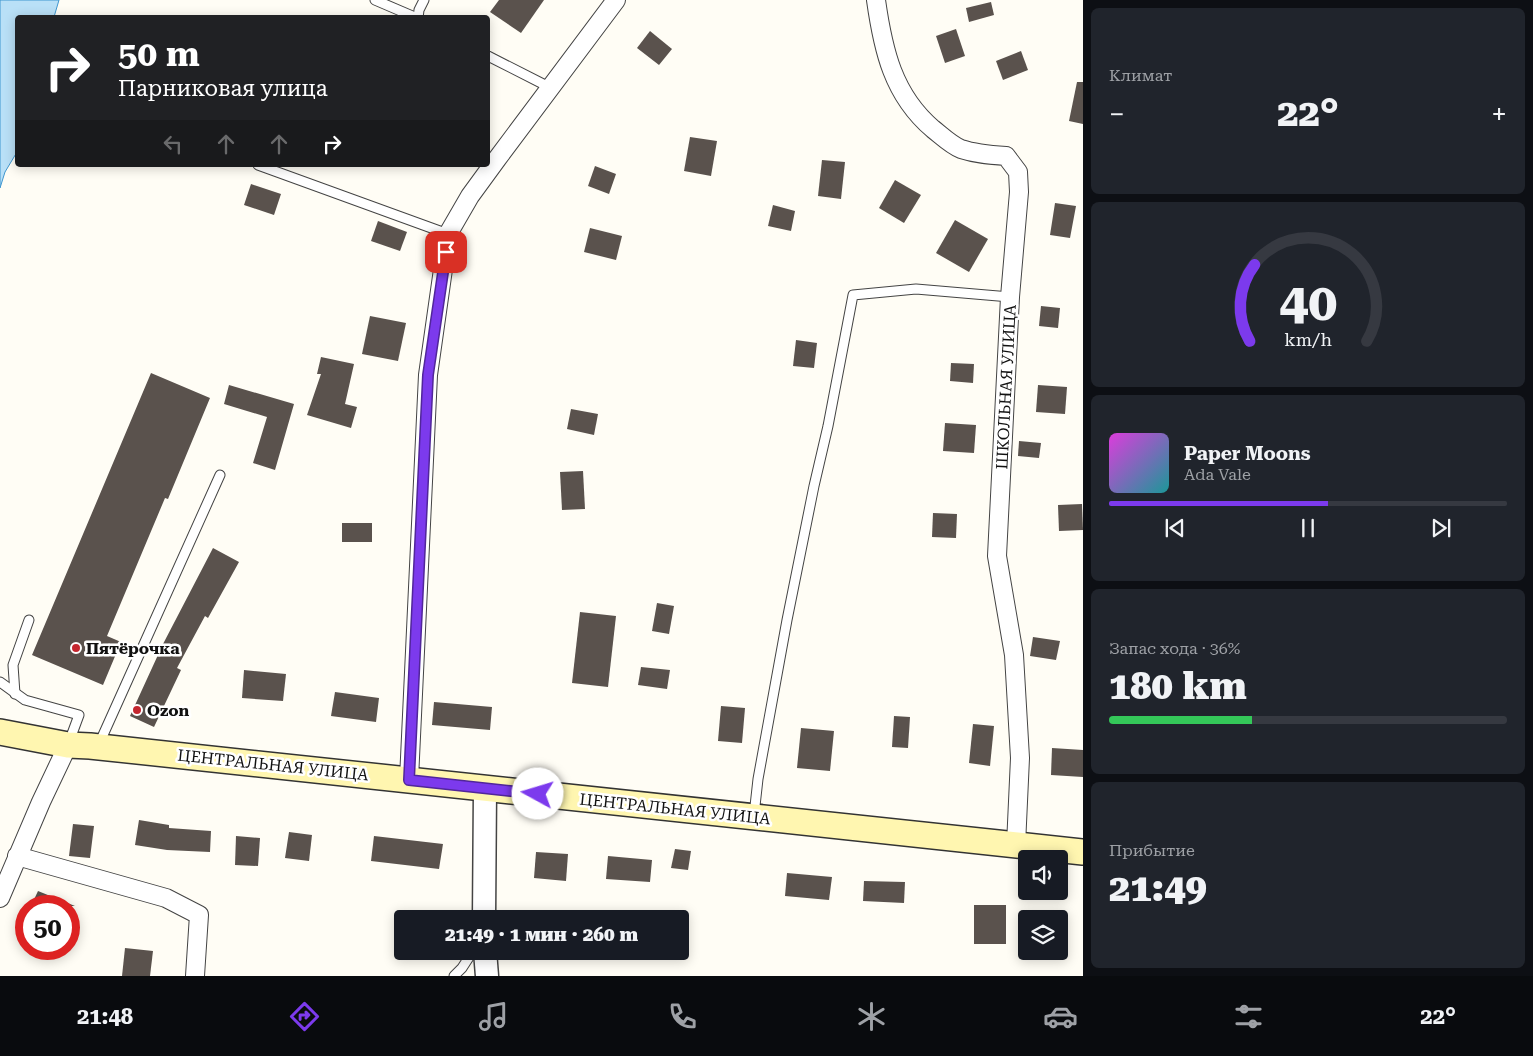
<!DOCTYPE html>
<html lang="ru">
<meta charset="utf-8">
<style>
:root{--surface:#171b24;--page:#20242c;--text:#f1f3f6;--muted:#9ea1a6;--line:#363941;--accent:#7c3aed}
body{margin:0;font-family:"Roboto Serif",serif;background:var(--page);color:var(--text);height:100vh;display:flex;flex-direction:column;font-size:19px;white-space:nowrap}
*{box-sizing:border-box;margin:0}
p{font-size:16px;color:var(--muted)}
.icon{flex:none;width:28px;height:28px;fill:none;stroke:currentColor;stroke-width:2;stroke-linecap:round;stroke-linejoin:round}
.map{position:relative;flex:1;overflow:hidden}
.details{display:flex;flex-direction:column;gap:8px;padding:8px;background:#0d0f14;width:450px}
.details>*{flex:none}
.guide{position:absolute;left:15px;top:15px;width:475px;height:152px;border-radius:5px;box-shadow:0 2px 12px #0003;background:#202124;color:#fff;overflow:hidden}
.fabs{position:absolute;left:1018px;top:850px;display:grid;gap:10px}
.fabs a{display:grid;place-items:center;width:50px;height:50px;border-radius:5px;background:var(--surface);box-shadow:0 2px 12px #0003;font-size:25px}
.speed{position:absolute;left:15px;top:895px;display:flex;gap:10px;font-size:25px;font-weight:700;text-align:center}
.speed>*{display:grid;place-content:center;width:65px;height:65px;border-radius:50%;background:var(--surface);box-shadow:0 2px 12px #0003;line-height:1}
.speed .limit{border:8px solid #d22;background:#fff;color:#111}
.pin{position:absolute;display:grid;place-items:center;width:42px;height:42px;color:#fff;margin:-21px;border-radius:10px;box-shadow:0 2px 8px #0006}
.me{position:absolute;width:55px;margin:-28px;rotate:276deg;stroke-linejoin:round;filter:drop-shadow(0 0 4px #0008)}
.turn{display:flex;align-items:center;gap:18px;height:105px;padding:0 20px;font-size:22px}
.turn .icon{width:65px;height:65px;stroke-width:2.5}
.turn b{display:block;font-size:35px;line-height:42px}
.lanes{display:flex;align-items:center;height:48px;padding:0 20px;background:#0003;justify-content:center;gap:25px;direction:ltr}
.lanes .off{opacity:.35}
.big{font-size:38px;font-weight:800;line-height:1.1}
.details .card{flex:1;display:flex;flex-direction:column;justify-content:center;gap:8px;min-width:0;padding:0 18px;border-radius:8px;background:var(--page)}
.details .dial{align-items:center;gap:0}
.dial svg{height:130px;overflow:visible;fill:none;stroke:var(--line);stroke-width:7;stroke-linecap:round;text-anchor:middle}
.dial text{fill:var(--text);stroke:none}
.song{display:flex;align-items:center;gap:15px}
.cover{width:60px;height:60px;border-radius:8px;background:linear-gradient(135deg,hsl(300 70% 55%),hsl(180 70% 35%))}
.played{height:5px;border-radius:2px;background:linear-gradient(90deg,var(--accent) 55%,var(--line) 55%)}
.keys{display:flex;justify-content:space-around;direction:ltr}
.heat{display:flex;justify-content:space-between;align-items:center;font-size:28px;direction:ltr}
.charge{height:8px;border-radius:4px;background:linear-gradient(90deg,#34c759 36%,var(--line) 0)}
.trip{position:absolute;left:394px;top:910px;width:295px;height:50px;border-radius:5px;background:var(--surface);box-shadow:0 2px 12px #0003;font-weight:800;line-height:50px;text-align:center}
.dock{display:flex;height:80px;justify-content:space-around;align-items:center;background:#090b0e;color:var(--muted)}
.dock .icon{width:35px;height:35px}
.dock .on{color:var(--accent)}
.dock b{font-size:22px;color:var(--text)}
main{display:flex;flex:1;min-height:0}
.map>svg:first-child{display:block}
.water{fill:#b9e0f7;stroke:#3f96cf}
.building{fill:#5a524d}
.lines{fill:none;stroke-linecap:round;stroke-linejoin:round}
.service-casing{stroke:#444;stroke-width:11}
.minor-casing{stroke:#444;stroke-width:20}
.tertiary-casing{stroke:#444;stroke-width:25}
.secondary-casing{stroke:#333;stroke-width:28}
.service{stroke:#fff;stroke-width:9}
.minor{stroke:#fff;stroke-width:18}
.tertiary{stroke:#fff;stroke-width:22}
.secondary{stroke:#fff6b0;stroke-width:25}
.route-casing{stroke:#51269a;stroke-width:12}
.route{stroke:#7c3aed;stroke-width:9}
.poi-dot{fill:#c4262e;stroke:#fff;stroke-width:2}
.labels{text-anchor:middle;dominant-baseline:central;stroke-width:5;stroke-linejoin:round;paint-order:stroke}
.street-label{font-size:16px;fill:#111;stroke:#fff}
.poi-label{font-size:16px;font-weight:bold;fill:#111;stroke:#fff;text-anchor:start}
</style>
<main>
<div class="map">
<svg width="1083" height="976" viewBox="0 0 1083 976">
<rect width="100%" height="100%" fill="#fffdf5"/>
<!-- water -->
<polygon class="water" points="0,0 59,0 54,17 18,18 17,152 5,172 0,188"/>
<!-- building -->
<g class="building">
<polygon points="499,0 544,0 521,33 490,12"/>
<polygon points="991,2 994,15 969,22 966,8"/>
<polygon points="956,29 965,56 945,63 936,36"/>
<polygon points="650,31 672,49 659,65 637,48"/>
<polygon points="1021,51 1028,70 1003,80 996,61"/>
<polygon points="1077,82 1083,82 1083,124 1069,121"/>
<polygon points="690,137 717,141 711,176 684,171"/>
<polygon points="822,160 845,162 841,199 818,196"/>
<polygon points="595,166 616,174 609,194 588,186"/>
<polygon points="895,180 921,195 904,223 879,208"/>
<polygon points="251,184 281,194 274,215 244,205"/>
<polygon points="1055,203 1076,206 1070,238 1050,235"/>
<polygon points="773,205 795,211 791,231 768,226"/>
<polygon points="955,220 988,239 969,272 936,253"/>
<polygon points="378,221 407,232 400,251 371,241"/>
<polygon points="590,228 622,236 616,260 584,252"/>
<polygon points="1041,306 1060,308 1058,328 1039,326"/>
<polygon points="370,316 406,323 398,361 362,354"/>
<polygon points="796,340 817,343 814,368 793,366"/>
<polygon points="321,357 354,364 345,404 357,407 351,428 307,415 321,374 317,374"/>
<polygon points="951,363 974,364 973,383 950,381"/>
<polygon points="151,373 210,398 168,499 165,498 107,636 121,642 103,685 32,655"/>
<polygon points="229,385 294,404 275,470 253,463 267,417 224,404"/>
<polygon points="1038,385 1067,387 1065,414 1036,412"/>
<polygon points="571,409 598,414 594,435 567,429"/>
<polygon points="945,423 976,425 974,453 943,451"/>
<polygon points="1019,441 1041,443 1039,458 1018,456"/>
<polygon points="583,471 585,509 562,510 560,472"/>
<polygon points="1082,504 1083,530 1059,531 1058,505"/>
<polygon points="933,513 957,514 956,538 932,537"/>
<rect x="342" y="523" width="30" height="19"/>
<polygon points="213,548 239,562 208,618 205,616 177,668 181,670 154,727 130,716 163,644"/>
<polygon points="657,603 674,606 669,634 652,631"/>
<polygon points="580,612 616,616 608,687 572,683"/>
<polygon points="1033,637 1060,641 1056,660 1030,656"/>
<polygon points="641,667 670,670 667,689 638,685"/>
<polygon points="244,670 286,674 283,701 242,698"/>
<polygon points="335,692 379,698 376,722 331,716"/>
<polygon points="434,702 492,707 490,730 432,725"/>
<polygon points="721,706 745,708 742,743 718,741"/>
<polygon points="894,716 910,717 908,748 892,747"/>
<polygon points="973,724 994,726 990,766 969,763"/>
<polygon points="801,728 834,731 830,771 797,768"/>
<polygon points="1052,748 1083,750 1083,777 1051,775"/>
<polygon points="139,820 169,825 169,828 211,831 210,852 167,850 135,845"/>
<polygon points="73,824 94,826 90,858 69,856"/>
<polygon points="289,832 312,835 309,861 285,858"/>
<polygon points="236,836 260,838 258,866 235,865"/>
<polygon points="374,836 443,844 439,869 371,861"/>
<polygon points="675,849 691,851 688,870 671,868"/>
<polygon points="536,852 568,854 566,881 534,878"/>
<polygon points="608,856 652,860 650,882 606,879"/>
<polygon points="787,873 832,877 829,900 785,896"/>
<polygon points="864,881 905,882 904,903 863,901"/>
<polygon points="38,891 75,906 31,906"/>
<rect x="974" y="905" width="32" height="39"/>
<polygon points="125,948 153,951 150,976 122,976"/>
</g>
<g class="lines">
<defs>
<g id="service">
<polyline points="375,0 417,18"/>
<polyline points="418,18 419,10 424,0"/>
<polyline points="488,56 551,88"/>
<polyline points="258,165 448,234"/>
<polyline points="0,682 25,700 79,715 69,742"/>
<polyline points="15,694 13,665 29,620"/>
<polyline points="99,744 220,475"/>
<polyline points="754,815 758,779 787,620 814,486 828,426 853,295 916,289 1010,297"/>
<polyline points="454,976 462,968 473,951"/>
</g>
<g id="minor">
<path d="M876,0C883,50 893,95 933,129C942,136 951,145 961,149C976,154 991,155 1006,156L1018,172L1019,192L1010,297L997,556L1014,655L1020,758L1016,845"/>
<polyline points="409,779 428,375 448,234 470,196 497,159 616,0"/>
<polyline points="17,856 166,898 199,915 195,976"/>
<polyline points="0,898 41,802 68,745"/>
</g>
<g id="tertiary">
<polyline points="484,919 485,789"/>
<polyline points="485,951 487,976"/>
</g>
<polyline id="secondary" points="0,732 68,745 90,746 1083,852"/>
</defs>
<!-- service casing -->
<use href="#service" class="service-casing"/>
<!-- minor casing -->
<use href="#minor" class="minor-casing"/>
<!-- tertiary casing -->
<use href="#tertiary" class="tertiary-casing"/>
<!-- secondary casing -->
<use href="#secondary" class="secondary-casing"/>
<!-- service -->
<use href="#service" class="service"/>
<!-- minor -->
<use href="#minor" class="minor"/>
<!-- tertiary -->
<use href="#tertiary" class="tertiary"/>
<!-- secondary -->
<use href="#secondary" class="secondary"/>
</g>
<g class="lines">
<defs>
<polyline id="route" points="446,252 428,375 409,780 538,794"/>
</defs>
<!-- route casing -->
<use href="#route" class="route-casing"/>
<!-- route -->
<use href="#route" class="route"/>
</g>
<!-- markers -->
<g class="poi-dot">
<circle cx="76" cy="648" r="5"/>
<circle cx="137" cy="710" r="5"/>
</g>
<g class="labels">
<!-- street labels -->
<g class="street-label">
<text transform="translate(1006 387) rotate(-87)">ШКОЛЬНАЯ УЛИЦА</text>
<text transform="translate(273 765) rotate(6)">ЦЕНТРАЛЬНАЯ УЛИЦА</text>
<text transform="translate(675 809) rotate(6)">ЦЕНТРАЛЬНАЯ УЛИЦА</text>
</g>
<!-- poi labels -->
<g class="poi-label">
<text x="86" y="648">Пятёрочка</text>
<text x="147" y="710">Ozon</text>
</g>
</g>
</svg>
<div class="fabs">
<a><svg class="icon" aria-label="sound" viewBox="0 0 24 24"><path d="M4 9h4l5-4v14l-5-4H4zM17 9q2 3 0 6"/></svg></a>
<a><svg class="icon" aria-label="layers" viewBox="0 0 24 24"><path d="M12 4l9 5-9 5-9-5zM3 14l9 5 9-5"/></svg></a>
</div>
<div class="speed"><div class="limit">50</div></div>
<div class="pin" style="left:446px;top:252px;background:#d93025"><svg class="icon" aria-label="arrive" viewBox="0 0 24 24"><path d="M6 21V4h12l-3 4 3 4H6"/></svg></div>
<svg class="me" style="left:538px;top:794px" viewBox="-20 -20 40 40"><circle r="19" fill="#fff"/><path d="M0-13L10 11 0 6-10 11z" fill="#7c3aed"/></svg>
<div class="trip">21:49 · 1 мин · 260 m</div>
<div class="guide">
<div class="turn"><svg class="icon" aria-label="right" viewBox="0 0 24 24"><path d="M7 20v-9h11M14 6l5 5-5 5"/></svg><div><b>50 m</b>Парниковая улица</div></div>
<div class="lanes"><svg class="icon off" aria-label="left" viewBox="0 0 24 24"><path d="M17 20v-9H6M10 6l-5 5 5 5"/></svg><svg class="icon off" aria-label="ahead" viewBox="0 0 24 24"><path d="M12 20V5M6 11l6-6 6 6"/></svg><svg class="icon off" aria-label="ahead" viewBox="0 0 24 24"><path d="M12 20V5M6 11l6-6 6 6"/></svg><svg class="icon" aria-label="right" viewBox="0 0 24 24"><path d="M7 20v-9h11M14 6l5 5-5 5"/></svg></div>
</div>
</div>
<section class="details">
<div class="card"><p>Климат</p>
<div class="heat"><a>−</a><b class="big">22°</b><a>+</a></div>
</div>
<div class="card dial"><svg viewBox="0 0 100 80">
<path d="M14 69A42 42 0 1 1 86 69"/>
<path d="M14 69A42 42 0 0 1 17 22" stroke="#7c3aed"/>
<text x="50" y="56" font-size="32" font-weight="700">40</text>
<text x="50" y="72" font-size="11">km/h</text>
</svg></div>
<div class="card">
<div class="song"><i class="cover"></i><div><b>Paper Moons</b><p>Ada Vale</p></div></div>
<div class="played"></div>
<div class="keys"><svg class="icon" aria-label="previous" viewBox="0 0 24 24"><path d="M18 5L8 12l10 7zM5 5v14"/></svg><svg class="icon" aria-label="pause" viewBox="0 0 24 24"><path d="M8 5v14M16 5v14"/></svg><svg class="icon" aria-label="next" viewBox="0 0 24 24"><path d="M6 5l10 7-10 7zM19 5v14"/></svg></div>
</div>
<div class="card"><p>Запас хода · 36%</p><b class="big">180 km</b><div class="charge"></div></div>
<div class="card"><p>Прибытие</p><b class="big">21:49</b></div>
</section>
</main>
<nav class="dock">
<b>21:48</b>
<svg class="icon on" aria-label="directions" viewBox="0 0 24 24"><path d="M12 3l9 9-9 9-9-9zM9 14v-3h6M13 9l2 2-2 2"/></svg>
<svg class="icon" aria-label="music" viewBox="0 0 24 24"><path d="M9 18V5l10-2v13"/><circle cx="6" cy="18" r="3"/><circle cx="16" cy="16" r="3"/></svg>
<svg class="icon" aria-label="phone" viewBox="0 0 24 24"><path d="M5 4h4l2 5-3 2q2 4 5 5l2-3 5 2v4C11 20 4 13 5 4z"/></svg>
<svg class="icon" aria-label="climate" viewBox="0 0 24 24"><path d="M12 3v18M4 7l16 10M4 17L20 7"/></svg>
<svg class="icon" aria-label="car" viewBox="0 0 24 24"><path d="M5 17H2v-5l4-1 3-4h7l3 4 3 1v5h-3M9 17h6M6 11h13"/><circle cx="7" cy="17" r="2"/><circle cx="17" cy="17" r="2"/></svg>
<svg class="icon" aria-label="filters" viewBox="0 0 24 24"><path d="M4 7h16M4 17h16"/><circle cx="9" cy="7" r="2"/><circle cx="15" cy="17" r="2"/></svg>
<b>22°</b>
</nav>
